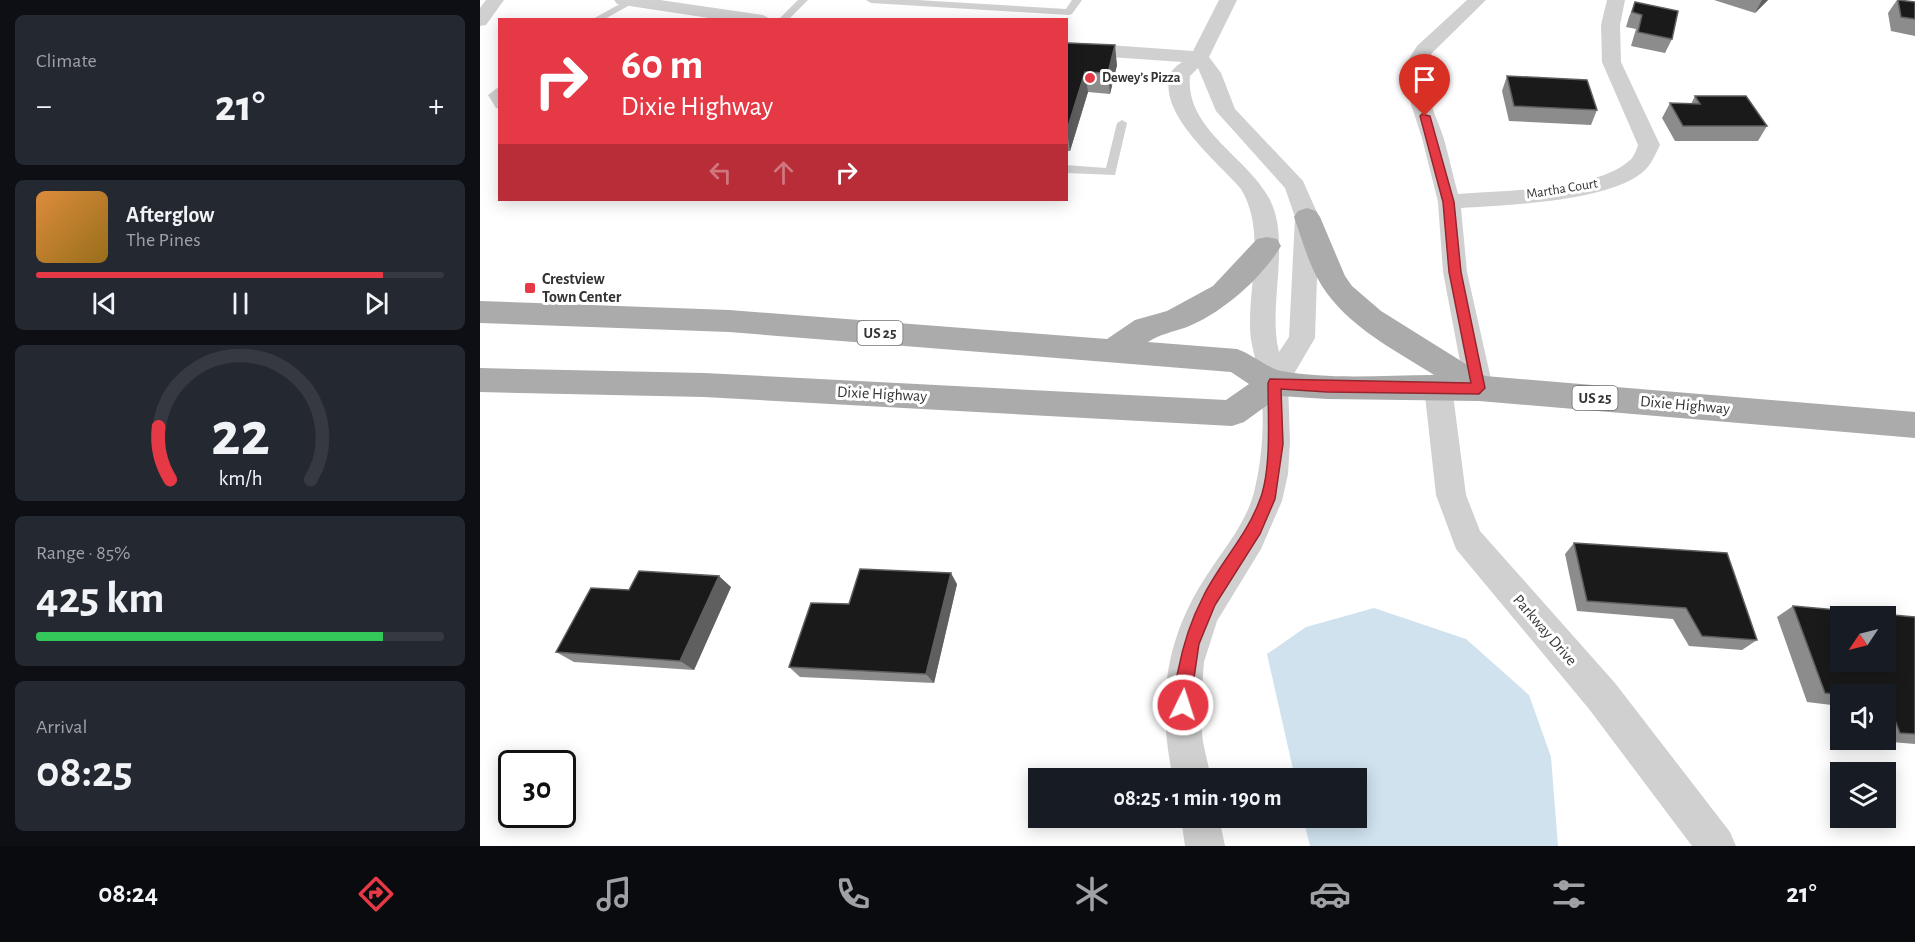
<!DOCTYPE html>
<meta charset="utf-8">
<style>
:root{--surface:#171b24;--page:#242831;--text:#f1f3f6;--muted:#9ea1a6;--line:#363941;--accent:#e63946}
body{margin:0;font-family:"Alegreya Sans",sans-serif;background:var(--page);color:var(--text);height:100vh;display:flex;flex-direction:column;font-size:22px;white-space:nowrap}
*{box-sizing:border-box;margin:0}
p{font-size:20px;color:var(--muted)}
.icon{flex:none;width:33px;height:33px;fill:none;stroke:currentColor;stroke-width:2;stroke-linecap:round;stroke-linejoin:round}
.map{position:relative;flex:1;overflow:hidden}
.side{display:flex;flex-direction:column;gap:15px;padding:15px;background:#0d0f14;width:480px}
.side>*{flex:none}
.banner{position:absolute;left:18px;top:18px;width:570px;height:183px;border-radius:0px;box-shadow:0 3px 15px #0003;background:#e63946;color:#fff;overflow:hidden}
.needle{width:39px;rotate:235deg}
.buttons{position:absolute;left:1350px;top:606px;display:grid;gap:12px}
.buttons a{display:grid;place-items:center;width:66px;height:66px;border-radius:0px;background:var(--surface);box-shadow:0 3px 15px #0003;font-size:30px}
.speed{position:absolute;left:18px;top:750px;display:flex;gap:12px;font-size:30px;font-weight:700;text-align:center}
.speed>*{display:grid;place-content:center;width:78px;height:78px;border-radius:50%;background:var(--surface);box-shadow:0 3px 15px #0003;line-height:1}
.speed .limit{border:3px solid #111;border-radius:9px;background:#fff;color:#111}
.pin{position:absolute;display:grid;place-items:center;width:51px;height:51px;color:#fff;margin:-62px -26px;border-radius:50% 50% 50% 0;rotate:-45deg;box-shadow:0 0 6px #0007}
.pin .icon{rotate:45deg}
.me{position:absolute;width:66px;margin:-33px;rotate:4deg;stroke-linejoin:round;filter:drop-shadow(0 0 4px #0008)}
.turn{display:flex;align-items:center;gap:21px;height:126px;padding:0 24px;font-size:27px}
.turn .icon{width:78px;height:78px;stroke-width:2.5}
.turn b{display:block;font-size:42px;line-height:51px}
.lanes{display:flex;align-items:center;height:57px;padding:0 24px;background:#0003;justify-content:center;gap:30px;direction:ltr}
.lanes .off{opacity:.35}
.big{font-size:45px;font-weight:700;line-height:1.1}
.side .card{flex:1;display:flex;flex-direction:column;justify-content:center;gap:9px;min-width:0;padding:0 21px;border-radius:9px;background:var(--page)}
.side .dial{align-items:center;gap:0}
.dial svg{height:156px;overflow:visible;fill:none;stroke:var(--line);stroke-width:7;stroke-linecap:round;text-anchor:middle}
.dial text{fill:var(--text);stroke:none}
.song{display:flex;align-items:center;gap:18px}
.cover{width:72px;height:72px;border-radius:9px;background:linear-gradient(135deg,hsl(30 70% 55%),hsl(40 70% 35%))}
.played{height:6px;border-radius:3px;background:linear-gradient(90deg,var(--accent) 85%,var(--line) 85%)}
.keys{display:flex;justify-content:space-around;direction:ltr}
.heat{display:flex;justify-content:space-between;align-items:center;font-size:33px;direction:ltr}
.charge{height:9px;border-radius:4px;background:linear-gradient(90deg,#34c759 85%,var(--line) 0)}
.trip{position:absolute;left:548px;top:768px;width:339px;height:60px;border-radius:0px;background:var(--surface);box-shadow:0 3px 15px #0003;font-weight:700;line-height:60px;text-align:center}
.tabs{display:flex;height:96px;justify-content:space-around;align-items:center;background:#090b0e;color:var(--muted)}
.tabs .icon{width:42px;height:42px}
.tabs .on{color:var(--accent)}
.tabs b{font-size:27px;color:var(--text)}
main{display:flex;flex:1;min-height:0}
.map>svg:first-child{display:block}
.water{fill:#cfe2ee}
.lines{fill:none;stroke-linecap:round;stroke-linejoin:round}
.lane{fill:#d0d0d0;fill-rule:evenodd}
.street{fill:#d0d0d0;fill-rule:evenodd}
.primary{fill:#ababab;fill-rule:evenodd}
.wall{fill:#8c8c8c}
.shaded-wall{fill:#5f5f5f}
.building{fill:#1a1a1a;stroke:#5f5f5f;stroke-width:1.5;fill-rule:evenodd}
.route{fill:#e63946;stroke:#96252e;stroke-width:1.5}
.poi-dot{fill:#e63946;stroke:#fff;stroke-width:2}
.labels{text-anchor:middle;dominant-baseline:central;stroke-width:6;stroke-linejoin:round;paint-order:stroke}
.far-poi-label{font-size:14px;font-weight:bold;fill:#333;stroke:#fff;text-anchor:start}
.far-street-label{font-size:14px;fill:#333;stroke:#fff}
.shield{fill:#fff;stroke:#707070;stroke-width:1.5}
.shield-label{font-size:15px;font-weight:bold;fill:#333}
.poi-label{font-size:16px;font-weight:bold;fill:#333;stroke:#fff;text-anchor:start}
.street-label{font-size:16px;fill:#333;stroke:#fff}
</style>
<main>
<section class="side">
<div class="card"><p>Climate</p>
<div class="heat"><a>−</a><b class="big">21°</b><a>+</a></div>
</div>
<div class="card">
<div class="song"><i class="cover"></i><div><b>Afterglow</b><p>The Pines</p></div></div>
<div class="played"></div>
<div class="keys"><svg class="icon" aria-label="previous" viewBox="0 0 24 24"><path d="M18 5L8 12l10 7zM5 5v14"/></svg><svg class="icon" aria-label="pause" viewBox="0 0 24 24"><path d="M8 5v14M16 5v14"/></svg><svg class="icon" aria-label="next" viewBox="0 0 24 24"><path d="M6 5l10 7-10 7zM19 5v14"/></svg></div>
</div>
<div class="card dial"><svg viewBox="0 0 100 80">
<path d="M14 69A42 42 0 1 1 86 69"/>
<path d="M14 69A42 42 0 0 1 8 42" stroke="#e63946"/>
<text x="50" y="56" font-size="32" font-weight="700">22</text>
<text x="50" y="72" font-size="11">km/h</text>
</svg></div>
<div class="card"><p>Range · 85%</p><b class="big">425 km</b><div class="charge"></div></div>
<div class="card"><p>Arrival</p><b class="big">08:25</b></div>
</section>
<div class="map">
<svg width="1435" height="846" viewBox="0 0 1435 846">
<rect width="100%" height="100%" fill="#fff"/>
<!-- water -->
<polygon class="water" points="894,608 986,639 1049,695 1071,757 1078,846 830,846 823,818 876,818 876,778 815,778 787,654 826,627"/>
<g class="lines">
<!-- lane -->
<g class="lane">
<polygon points="147,0 157,1 123,20 111,20"/>
<polygon points="318,0 328,0 308,20 298,20"/>
<polygon points="386,0 437,0 586,9 592,0 602,0 592,14 589,15 391,3"/>
<polygon points="20,86 20,109 16,108 8,95"/>
<polygon points="642,120 647,123 635,175 586,173 586,165 626,168 637,123"/>
</g>
<!-- street -->
<g class="street">
<polygon points="6,0 24,0 6,25 0,26 0,8"/>
<polygon points="134,0 180,0 283,15 292,20 242,20 143,5 137,4"/>
<path d="M739,0H757L729,57L741,73L755,109L823,181L839,217L835,338L808,384L810,442L808,474L802,501L781,549L737,621L724,662L720,714L723,742L731,778H693C677,704 684,640 727,575C745,547 768,521 775,488C783,454 785,414 780,380C777,360 769,343 770,322C770,279 785,229 761,189C738,162 678,115 690,75C692,69 698,65 702,62L586,54V42L713,51ZM718,68L736,111L805,188L815,217L809,337L799,352C787,306 812,240 789,198C766,156 705,129 710,76Z"/>
<path d="M987,0H1006L952,53C936,81 955,111 964,139C969,157 973,176 978,194C1023,190 1115,191 1149,161C1154,157 1156,151 1158,145L1122,62L1121,25L1127,0H1145L1140,25L1141,62L1180,145C1176,153 1172,163 1166,169C1134,202 1026,205 981,208L987,272L1013,388L1009,396L999,399L989,396L985,388L963,272L958,202L942,138L928,95L925,74L927,62L937,46Z"/>
<polygon points="958,376 968,379 972,387 986,495 1000,531 1135,683 1250,832 1256,846 1212,846 1109,709 976,549 956,495 944,387 948,379"/>
<polygon points="701,818 739,818 745,846 705,846"/>
</g>
<!-- primary -->
<path class="primary" d="M827,208L836,211L840,217L865,276L872,286L901,311L1005,376L1435,412V438L999,401L847,399L800,396L764,422L752,426L224,397L0,392V368L224,373L746,400L769,384L751,372L249,332L0,323V301L249,310L627,339L655,320L687,311L733,286L777,239L787,237L797,239L801,246C781,279 742,313 707,327C693,332 680,334 668,342L757,349C772,354 787,368 802,371C851,380 905,375 954,375C915,350 868,327 842,286C829,266 822,239 814,217L818,211Z"/>
</g>
<!-- wall -->
<g class="wall">
<polygon points="1234,0 1288,0 1275,13"/>
<polygon points="1417,0 1435,2 1435,36 1411,31 1408,13"/>
<polygon points="1155,2 1192,39 1185,53 1151,46 1156,29 1146,27 1149,17"/>
<polygon points="586,43 637,65 630,94 608,92 590,151 586,151"/>
<polygon points="1027,76 1117,110 1111,125 1029,121 1022,91"/>
<polygon points="1215,96 1287,126 1278,141 1195,141 1182,118 1190,103 1211,104"/>
<polygon points="1094,543 1277,640 1262,650 1209,646 1193,619 1097,611 1085,554"/>
<polygon points="477,584 454,683 320,677 309,667"/>
<polygon points="251,587 214,670 94,662 76,652 149,590"/>
<polygon points="1313,606 1435,617 1435,744 1400,741 1399,740 1406,740 1406,694 1360,694 1360,706 1327,702 1297,617"/>
</g>
<!-- shaded-wall -->
<g class="shaded-wall">
<polygon points="1282,0 1288,0 1275,13"/>
<polygon points="635,45 637,65 630,94 628,73"/>
<polygon points="605,72 608,92 590,151 587,130"/>
<polygon points="471,573 477,584 454,683 446,674"/>
<polygon points="239,576 251,587 214,670 200,661"/>
</g>
<!-- building -->
<g class="building">
<polygon points="1418,0 1435,2 1435,19 1421,17"/>
<polygon points="1155,2 1198,11 1192,39 1158,32 1162,15 1152,12"/>
<polygon points="586,43 635,45 628,73 605,72 587,130"/>
<polygon points="1027,76 1107,80 1117,110 1034,106"/>
<polygon points="1215,96 1266,96 1287,126 1203,126 1190,103 1220,104"/>
<polygon points="1094,543 1247,553 1277,640 1222,636 1206,608 1107,601"/>
<polygon points="380,569 471,573 446,674 309,667 331,603 369,604"/>
<polygon points="159,571 239,576 200,661 76,652 111,588 149,590"/>
<path d="M1313,606L1435,617V734L1420,733L1407,700H1406V694L1360,695L1345,693ZM1360,616H1406V662H1360Z"/>
</g>
<!-- route -->
<path class="route" d="M942,114L950,116L974,202L981,272L1005,388L999,394L847,392L801,389L803,444L795,499L780,534L735,605L719,644L709,712L703,714L697,712C692,699 695,683 698,671C703,645 711,620 723,597C739,564 766,537 779,502C792,471 788,417 788,383L790,379L991,383L969,272L963,202L940,116Z"/>
<!-- markers -->
<g class="poi-dot">
<circle cx="610" cy="78" r="6"/>
<rect x="44" y="282" width="12" height="12" rx="3"/>
</g>
<g class="labels">
<!-- far-poi labels -->
<g class="far-poi-label">
<text x="622" y="78">Dewey’s Pizza</text>
</g>
<!-- far-street labels -->
<g class="far-street-label">
<text transform="translate(1082 189) rotate(-9)">Martha Court</text>
</g>
<!-- shield labels -->
<g class="shield">
<rect x="377.5" y="321" width="45" height="24" rx="4.5"/>
<rect x="1092.5" y="386" width="45" height="24" rx="4.5"/>
</g>
<g class="shield-label">
<text x="400" y="333">US 25</text>
<text x="1115" y="398">US 25</text>
</g>
<!-- poi labels -->
<g class="poi-label">
<text x="62" y="279">Crestview<tspan x="62" dy="18">Town Center</tspan></text>
</g>
<!-- street labels -->
<g class="street-label">
<text transform="translate(402 394) rotate(3)">Dixie Highway</text>
<text transform="translate(1205 405) rotate(5)">Dixie Highway</text>
<text transform="translate(1065 630) rotate(49)">Parkway Drive</text>
</g>
</g>
</svg>
<div class="buttons">
<a><svg class="needle" viewBox="-14 -14 28 28"><path d="M0-13l5 13h-10z" fill="#e53935"/><path d="M0 13l5-13h-10z" fill="#9ea1a6"/></svg></a>
<a><svg class="icon" aria-label="sound" viewBox="0 0 24 24"><path d="M4 9h4l5-4v14l-5-4H4zM17 9q2 3 0 6"/></svg></a>
<a><svg class="icon" aria-label="layers" viewBox="0 0 24 24"><path d="M12 4l9 5-9 5-9-5zM3 14l9 5 9-5"/></svg></a>
</div>
<div class="speed"><div class="limit">30</div></div>
<div class="pin" style="left:945px;top:116px;background:#d93025"><svg class="icon" aria-label="arrive" viewBox="0 0 24 24"><path d="M6 21V4h12l-3 4 3 4H6"/></svg></div>
<svg class="me" style="left:703px;top:705px" viewBox="-20 -20 40 40"><circle r="17" fill="#e63946" stroke="#fff" stroke-width="3"/><path d="M0-11L8 9 0 5-8 9z" fill="#fff"/></svg>
<div class="trip">08:25 · 1 min · 190 m</div>
<div class="banner">
<div class="turn"><svg class="icon" aria-label="right" viewBox="0 0 24 24"><path d="M7 20v-9h11M14 6l5 5-5 5"/></svg><div><b>60 m</b>Dixie Highway</div></div>
<div class="lanes"><svg class="icon off" aria-label="left" viewBox="0 0 24 24"><path d="M17 20v-9H6M10 6l-5 5 5 5"/></svg><svg class="icon off" aria-label="ahead" viewBox="0 0 24 24"><path d="M12 20V5M6 11l6-6 6 6"/></svg><svg class="icon" aria-label="right" viewBox="0 0 24 24"><path d="M7 20v-9h11M14 6l5 5-5 5"/></svg></div>
</div>
</div>
</main>
<nav class="tabs">
<b>08:24</b>
<svg class="icon on" aria-label="directions" viewBox="0 0 24 24"><path d="M12 3l9 9-9 9-9-9zM9 14v-3h6M13 9l2 2-2 2"/></svg>
<svg class="icon" aria-label="music" viewBox="0 0 24 24"><path d="M9 18V5l10-2v13"/><circle cx="6" cy="18" r="3"/><circle cx="16" cy="16" r="3"/></svg>
<svg class="icon" aria-label="phone" viewBox="0 0 24 24"><path d="M5 4h4l2 5-3 2q2 4 5 5l2-3 5 2v4C11 20 4 13 5 4z"/></svg>
<svg class="icon" aria-label="climate" viewBox="0 0 24 24"><path d="M12 3v18M4 7l16 10M4 17L20 7"/></svg>
<svg class="icon" aria-label="car" viewBox="0 0 24 24"><path d="M5 17H2v-5l4-1 3-4h7l3 4 3 1v5h-3M9 17h6M6 11h13"/><circle cx="7" cy="17" r="2"/><circle cx="17" cy="17" r="2"/></svg>
<svg class="icon" aria-label="filters" viewBox="0 0 24 24"><path d="M4 7h16M4 17h16"/><circle cx="9" cy="7" r="2"/><circle cx="15" cy="17" r="2"/></svg>
<b>21°</b>
</nav>
